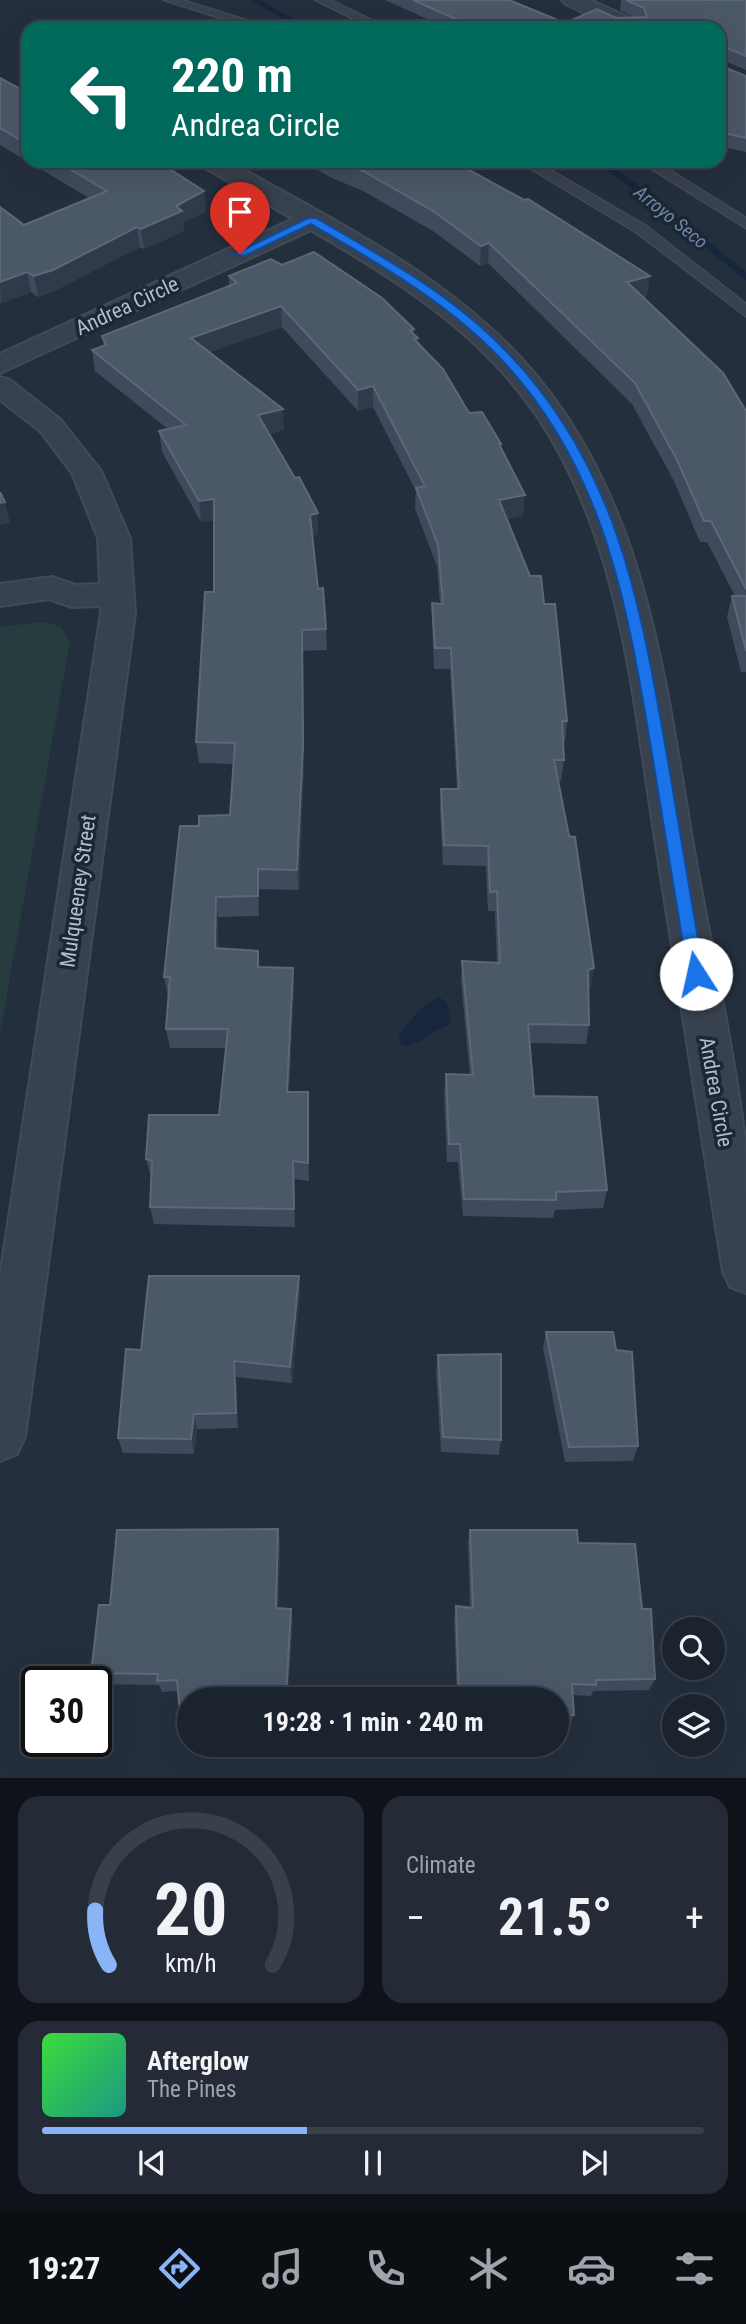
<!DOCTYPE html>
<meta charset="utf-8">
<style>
:root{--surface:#1b232e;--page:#242b36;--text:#f1f3f6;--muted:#a0a4aa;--line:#39404a;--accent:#8ab4f8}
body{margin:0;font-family:"Roboto Condensed",sans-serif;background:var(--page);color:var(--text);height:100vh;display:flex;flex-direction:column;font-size:26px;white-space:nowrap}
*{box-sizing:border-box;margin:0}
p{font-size:23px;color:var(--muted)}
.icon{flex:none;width:38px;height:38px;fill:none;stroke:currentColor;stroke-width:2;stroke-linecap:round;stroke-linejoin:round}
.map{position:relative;height:1778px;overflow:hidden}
.details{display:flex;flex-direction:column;gap:18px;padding:18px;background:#0f1319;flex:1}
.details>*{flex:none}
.hud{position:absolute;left:21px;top:21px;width:705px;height:147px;border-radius:21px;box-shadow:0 7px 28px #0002,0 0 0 2px var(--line);background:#00695c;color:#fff;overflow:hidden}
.fabs{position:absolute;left:662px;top:1617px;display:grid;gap:14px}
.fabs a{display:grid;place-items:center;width:63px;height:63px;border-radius:50%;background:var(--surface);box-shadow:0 7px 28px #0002,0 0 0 2px var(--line);font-size:35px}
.speed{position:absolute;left:21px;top:1666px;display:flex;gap:14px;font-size:35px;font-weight:700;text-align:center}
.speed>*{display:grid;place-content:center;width:91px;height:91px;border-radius:50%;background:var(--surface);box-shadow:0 7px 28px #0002,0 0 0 2px var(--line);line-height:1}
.speed .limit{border:4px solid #111;border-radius:10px;background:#fff;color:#111}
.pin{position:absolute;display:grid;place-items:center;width:60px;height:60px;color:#fff;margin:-72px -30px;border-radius:50% 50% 50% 0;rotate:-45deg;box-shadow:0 0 7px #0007}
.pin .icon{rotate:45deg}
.me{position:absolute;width:77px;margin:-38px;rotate:350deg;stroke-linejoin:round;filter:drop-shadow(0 0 5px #0008)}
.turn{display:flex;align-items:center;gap:24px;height:147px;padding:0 35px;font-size:32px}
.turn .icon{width:91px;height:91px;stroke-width:2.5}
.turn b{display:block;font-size:49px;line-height:60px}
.big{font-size:52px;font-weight:700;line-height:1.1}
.details .card{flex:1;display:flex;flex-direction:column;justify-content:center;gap:10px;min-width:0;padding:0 24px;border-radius:21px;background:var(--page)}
.details .dial{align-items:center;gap:0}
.dial svg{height:182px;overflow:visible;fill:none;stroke:var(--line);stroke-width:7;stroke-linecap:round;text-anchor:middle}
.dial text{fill:var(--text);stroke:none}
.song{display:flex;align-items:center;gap:21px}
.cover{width:84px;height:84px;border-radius:10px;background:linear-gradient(135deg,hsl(120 70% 55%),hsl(170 70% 35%))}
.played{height:7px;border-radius:4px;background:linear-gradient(90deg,var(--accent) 40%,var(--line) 40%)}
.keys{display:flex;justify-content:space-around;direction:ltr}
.heat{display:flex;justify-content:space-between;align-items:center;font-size:38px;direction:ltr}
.details .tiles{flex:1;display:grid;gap:18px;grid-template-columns:1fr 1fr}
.card:last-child{grid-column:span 2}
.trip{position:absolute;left:177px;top:1687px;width:392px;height:70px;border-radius:35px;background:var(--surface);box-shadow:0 7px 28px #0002,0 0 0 2px var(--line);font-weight:700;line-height:70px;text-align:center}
.tab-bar{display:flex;height:112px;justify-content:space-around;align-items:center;background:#0b0e12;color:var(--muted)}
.tab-bar .icon{width:49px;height:49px}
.tab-bar .selected{color:var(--accent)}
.tab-bar b{font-size:32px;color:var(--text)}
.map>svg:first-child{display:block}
.green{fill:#263c3f}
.water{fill:#17263c}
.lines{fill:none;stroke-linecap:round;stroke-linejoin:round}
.stream{fill:#17263c;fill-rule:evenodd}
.service-casing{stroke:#414a57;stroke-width:3}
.minor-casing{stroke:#414a57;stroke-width:4}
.service{fill:#38414e;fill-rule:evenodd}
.minor{fill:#38414e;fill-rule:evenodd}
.wall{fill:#3f4b5c}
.shaded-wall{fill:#2f3b4b}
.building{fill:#4b5868;stroke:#5c6777;stroke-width:2}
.route{fill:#1a73e8;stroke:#114b97;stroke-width:2}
.labels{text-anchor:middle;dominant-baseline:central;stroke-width:7;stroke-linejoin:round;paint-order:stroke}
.far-water-label{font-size:19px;font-style:italic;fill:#6d86a8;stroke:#1d2633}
.street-label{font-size:21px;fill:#b4bcc9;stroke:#1d2633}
</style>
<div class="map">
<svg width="746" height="1778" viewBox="0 0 746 1778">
<rect width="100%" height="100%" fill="#242f3e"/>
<!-- green -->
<polygon class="green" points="41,622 60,626 70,641 0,1033 0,627"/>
<!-- water -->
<path class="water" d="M440,998L447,1002L451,1024C433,1030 423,1042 405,1047L399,1042V1035C410,1022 423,1001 440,998Z"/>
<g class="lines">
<!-- stream -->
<g class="stream">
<polygon points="250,0 260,0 310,28 300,28"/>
<polygon points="589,161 601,161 615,167 746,272 746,280 609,171"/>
</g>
<defs>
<g id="service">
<polygon points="164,0 182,0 271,28 252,28"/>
<polygon points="315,0 330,0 388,28 372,28"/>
<polygon points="518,161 535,161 646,226 746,304 746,316 636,232"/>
<polygon points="639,161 655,161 746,218 746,228"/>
</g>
<g id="minor">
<polygon points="562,0 590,0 641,23 644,28 615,28 566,4"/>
<path d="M199,161H229C336,223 454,277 535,374C649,509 666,688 695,856C712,950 733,1045 745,1139C746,1188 746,1244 746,1293L730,1287L723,1272C701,1132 679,992 657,851C633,704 623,544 537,416C480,332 397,280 311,230L0,373V354L293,219L202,166Z"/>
<polygon points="0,377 10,380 60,419 101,471 130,538 135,613 25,1437 17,1454 0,1461 0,1276 101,613 101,606 72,607 49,599 0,606 0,584 52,577 75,585 100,584 98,538 72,473 40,431 0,400"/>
</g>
</defs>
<!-- service casing -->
<use href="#service" class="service-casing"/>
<!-- minor casing -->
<use href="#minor" class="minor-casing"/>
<!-- service -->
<use href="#service" class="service"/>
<!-- minor -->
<use href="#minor" class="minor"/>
</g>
<!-- wall -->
<g class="wall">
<polygon points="385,0 509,0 565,23 616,18 635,18 620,10 621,0 746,0 746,70 720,59 719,28 447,28"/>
<polygon points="719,65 746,76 746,152 719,146"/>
<polygon points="0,78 28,93 28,161 157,161 204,191 206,211 183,223 184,231 144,249 140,247 56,290 38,297 31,292 1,303 0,302 0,207 24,225 89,198 0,145"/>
<polygon points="301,161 453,161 647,296 644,297 746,411 746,672 741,672 727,617 732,596 735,596 707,542 700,542 674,481 632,404 488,263 480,266 433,231 363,191 332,178"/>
<polygon points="282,265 414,329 414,334 418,342 469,413 501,444 501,449 523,516 507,519 530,576 544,604 567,721 565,742 563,742 564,760 561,781 558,781 594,968 590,988 588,988 589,1025 586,1044 530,1043 534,1096 607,1190 603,1208 555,1210 553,1218 463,1216 458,1162 447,1162 444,1093 446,1074 470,1075 461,981 462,961 497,963 495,911 488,911 486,866 443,865 440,810 441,789 457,789 450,669 434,669 432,624 432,603 440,603 437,566 415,509 416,491 373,407 358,411 282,327 210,352 284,430 269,434 318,534 312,536 318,589 326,629 327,650 303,651 304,765 299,890 259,889 259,916 218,917 218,949 259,967 293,968 294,987 289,1092 309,1110 309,1181 294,1179 295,1227 154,1224 150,1207 151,1177 146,1159 219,1115 226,1048 170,1048 166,1029 169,996 168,996 164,977 199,826 230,815 234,764 199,763 196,742 214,592 214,520 201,522 162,452 159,431 168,429 95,371 92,350 104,346 102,336 229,286 229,276"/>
<polygon points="300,1292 292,1383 236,1377 238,1428 197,1429 194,1454 123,1453 118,1438 141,1350"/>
<polygon points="546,1332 638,1446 633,1461 565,1462 543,1348"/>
<polygon points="438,1355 501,1440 499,1455 441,1452 436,1371"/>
<polygon points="278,1529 280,1542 278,1608 293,1621 189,1699 189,1724 184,1724 180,1714 178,1691 162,1692 159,1685 97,1684 91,1673 110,1605"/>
<polygon points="470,1530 578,1543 642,1609 655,1679 649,1690 593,1691 591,1696 573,1695 574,1715 570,1725 556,1725 556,1699 457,1699 454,1619 456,1606 470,1607 468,1543"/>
</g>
<!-- shaded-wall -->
<g class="shaded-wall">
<polygon points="722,46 720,59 719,59 719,48"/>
<polygon points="204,191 206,211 183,223 184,231 144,249 141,229 176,206"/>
<polygon points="137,227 140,247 56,290 38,297 34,276"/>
<polygon points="489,243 488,263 480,266 481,246"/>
<polygon points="27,272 31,292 1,303 0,282"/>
<polygon points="650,276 647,296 625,302 627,282"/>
<polygon points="281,306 282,327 193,358 191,338"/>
<polygon points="373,386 373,407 358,411 358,390"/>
<polygon points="283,409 284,430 260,436 258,415"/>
<polygon points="525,495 523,516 497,520 499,500"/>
<polygon points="214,499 216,520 201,522 199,501"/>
<polygon points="5,502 10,523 0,525 0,503"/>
<polygon points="318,513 318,534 310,536 310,515"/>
<polygon points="302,630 304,765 299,890 297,870"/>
<polygon points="258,869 259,889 259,916 258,896"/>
<polygon points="216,897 218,917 217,968 215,948"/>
<polygon points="293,968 294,987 288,1110 287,1092"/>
<polygon points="594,968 590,988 584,989 588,970"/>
<polygon points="308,1092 309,1110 309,1181 308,1163"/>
<polygon points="293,1161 294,1179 295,1227 294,1209"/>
<polygon points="299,1276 300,1292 292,1383 290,1367"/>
<polygon points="234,1361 236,1377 238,1428 236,1413"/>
<polygon points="194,1414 197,1429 194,1454 191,1439"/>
<polygon points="278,1529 280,1542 278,1620 276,1608"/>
<polygon points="291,1609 293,1621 288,1699 286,1699"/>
</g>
<!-- building -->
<g class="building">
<polygon points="413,0 509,0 565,23 597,9 616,18 647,17 644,8 626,0 746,0 746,56 722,46 719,48 719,28 476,28"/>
<polygon points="719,65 746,76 746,138 719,132"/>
<polygon points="0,78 28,93 28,144 0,128"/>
<polygon points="56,161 157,161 204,191 176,206 182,211 141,229 137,227 53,270 34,276 27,272 0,282 0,207 24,225 107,191"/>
<polygon points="338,161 453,161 524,200 528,199 650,276 627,282 723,373 746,411 746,589 711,521 704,521 677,460 635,383 489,243 481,246 433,211 363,171"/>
<polygon points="314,252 382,298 414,329 410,331 418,338 414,339 443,369 469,413 482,412 501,444 499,444 525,495 499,500 530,576 541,576 544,604 555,604 567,721 562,721 564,760 554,760 569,836 575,837 594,968 588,970 589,1025 528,1024 534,1096 597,1097 607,1190 556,1192 556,1200 464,1199 460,1144 449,1144 446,1074 473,1075 462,961 500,963 497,891 490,892 488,846 444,845 441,789 459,789 451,648 435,648 432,603 443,604 438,545 416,488 425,486 373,386 358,390 281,306 191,338 283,409 258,415 295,478 299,477 318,513 310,515 318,589 323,588 326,629 302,630 303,744 297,870 258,869 258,896 216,897 215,948 258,951 258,967 293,968 287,1092 308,1092 308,1163 293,1161 294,1209 150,1207 152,1161 146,1159 149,1115 219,1115 228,1029 166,1029 170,977 164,977 180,826 199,826 199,816 230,815 235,743 196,742 205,592 214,592 214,499 199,501 159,431 186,425 92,350 106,345 102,336 237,283 229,276 271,259 282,265"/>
<polygon points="0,492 5,502 0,503"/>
<polygon points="732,596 746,596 746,651"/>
<polygon points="149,1276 299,1276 290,1367 234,1361 236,1413 194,1414 191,1439 118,1438 126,1349 141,1350"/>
<polygon points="546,1332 613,1332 616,1350 632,1352 638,1446 569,1447"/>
<polygon points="501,1354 501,1440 443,1437 438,1355"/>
<polygon points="278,1529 276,1608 291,1609 286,1699 189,1699 189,1714 180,1714 177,1680 157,1681 158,1674 91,1673 99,1605 110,1605 117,1530"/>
<polygon points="470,1530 577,1530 578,1543 635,1544 642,1609 651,1609 655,1679 596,1680 596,1685 572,1684 574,1715 556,1714 556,1699 459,1699 456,1606 473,1608"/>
</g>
<!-- route -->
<path class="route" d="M308,218H316C383,257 451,294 505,350C616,463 640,601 666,750C679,824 691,899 704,974L702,978H690L688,974C675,898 663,823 651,748C627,604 604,465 497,355C444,300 377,263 311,224L244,256L234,254Z"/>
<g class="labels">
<!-- far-water labels -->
<g class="far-water-label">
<text transform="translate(671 217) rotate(39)">Arroyo Seco</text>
</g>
<!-- street labels -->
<g class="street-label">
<text transform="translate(127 306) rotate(-25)">Andrea Circle</text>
<text transform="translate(78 891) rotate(-82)">Mulqueeney Street</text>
<text transform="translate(716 1092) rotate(80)">Andrea Circle</text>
</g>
</g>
</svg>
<div class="fabs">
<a><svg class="icon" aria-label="search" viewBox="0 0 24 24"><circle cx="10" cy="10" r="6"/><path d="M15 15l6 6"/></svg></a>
<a><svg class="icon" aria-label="layers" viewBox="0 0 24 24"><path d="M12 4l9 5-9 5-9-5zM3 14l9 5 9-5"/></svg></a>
</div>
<div class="speed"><div class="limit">30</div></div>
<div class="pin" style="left:240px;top:254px;background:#d93025"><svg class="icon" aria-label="arrive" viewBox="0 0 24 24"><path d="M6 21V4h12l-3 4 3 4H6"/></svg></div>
<svg class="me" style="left:696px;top:974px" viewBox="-20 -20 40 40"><circle r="19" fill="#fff"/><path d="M0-13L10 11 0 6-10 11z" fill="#1a73e8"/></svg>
<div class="trip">19:28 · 1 min · 240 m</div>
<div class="hud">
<div class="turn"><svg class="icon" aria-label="left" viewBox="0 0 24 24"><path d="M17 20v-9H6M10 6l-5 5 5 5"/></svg><div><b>220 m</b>Andrea Circle</div></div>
</div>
</div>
<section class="details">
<div class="tiles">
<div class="card dial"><svg viewBox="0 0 100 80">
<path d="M14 69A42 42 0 1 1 86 69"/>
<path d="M14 69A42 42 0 0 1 8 45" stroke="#8ab4f8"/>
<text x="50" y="56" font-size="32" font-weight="700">20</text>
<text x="50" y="72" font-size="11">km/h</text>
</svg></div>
<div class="card"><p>Climate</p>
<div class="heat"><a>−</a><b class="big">21.5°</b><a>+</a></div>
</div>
<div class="card">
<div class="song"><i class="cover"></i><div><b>Afterglow</b><p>The Pines</p></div></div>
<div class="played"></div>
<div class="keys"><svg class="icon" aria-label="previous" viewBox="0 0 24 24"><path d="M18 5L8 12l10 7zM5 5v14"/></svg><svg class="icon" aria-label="pause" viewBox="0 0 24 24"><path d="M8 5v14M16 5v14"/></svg><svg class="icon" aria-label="next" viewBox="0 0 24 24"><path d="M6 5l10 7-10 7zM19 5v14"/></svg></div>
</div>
</div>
</section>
<nav class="tab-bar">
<b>19:27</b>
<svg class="icon selected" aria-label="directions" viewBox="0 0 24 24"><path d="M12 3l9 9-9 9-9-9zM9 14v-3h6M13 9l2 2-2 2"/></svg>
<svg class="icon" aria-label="music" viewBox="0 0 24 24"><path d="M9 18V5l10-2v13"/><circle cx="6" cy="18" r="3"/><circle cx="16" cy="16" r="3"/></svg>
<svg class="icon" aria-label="phone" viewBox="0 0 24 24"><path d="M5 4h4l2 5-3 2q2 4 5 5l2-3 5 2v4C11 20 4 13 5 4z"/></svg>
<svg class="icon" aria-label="climate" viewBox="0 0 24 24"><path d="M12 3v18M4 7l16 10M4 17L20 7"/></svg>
<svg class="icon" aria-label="car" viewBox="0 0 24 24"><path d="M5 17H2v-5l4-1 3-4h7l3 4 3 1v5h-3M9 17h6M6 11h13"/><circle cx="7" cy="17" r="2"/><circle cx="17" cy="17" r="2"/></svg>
<svg class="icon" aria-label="filters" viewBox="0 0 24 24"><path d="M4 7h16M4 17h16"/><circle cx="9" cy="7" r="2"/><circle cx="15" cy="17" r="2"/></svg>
</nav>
